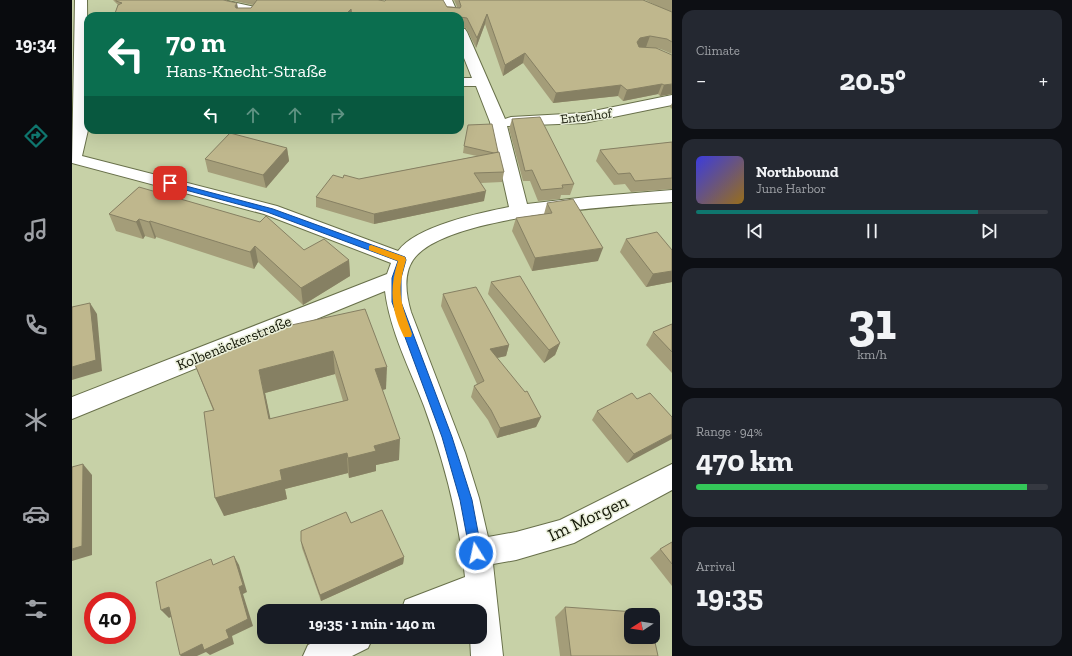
<!DOCTYPE html>
<meta charset="utf-8">
<style>
:root{--surface:#171b24;--page:#242831;--text:#f1f3f6;--muted:#9ea1a6;--line:#363941;--accent:#0f766e}
body{margin:0;font-family:"Zilla Slab",serif;background:var(--page);color:var(--text);height:100vh;display:flex;flex-direction:column;font-size:15px;white-space:nowrap}
*{box-sizing:border-box;margin:0}
p{font-size:13px;color:var(--muted)}
.icon{flex:none;width:22px;height:22px;fill:none;stroke:currentColor;stroke-width:2;stroke-linecap:round;stroke-linejoin:round}
.map{position:relative;flex:1;overflow:hidden}
.details{display:flex;flex-direction:column;gap:10px;padding:10px;background:#0d0f14;width:400px}
.details>*{flex:none}
.banner{position:absolute;left:12px;top:12px;width:380px;height:122px;border-radius:12px;box-shadow:0 4px 16px #0002;background:#0b6e4f;color:#fff;overflow:hidden}
.needle{width:26px;rotate:258deg}
.buttons{position:absolute;left:552px;top:608px;display:grid;gap:8px}
.buttons a{display:grid;place-items:center;width:36px;height:36px;border-radius:8px;background:var(--surface);box-shadow:0 4px 16px #0002;font-size:20px}
.speed{position:absolute;left:12px;top:592px;display:flex;gap:8px;font-size:20px;font-weight:700;text-align:center}
.speed>*{display:grid;place-content:center;width:52px;height:52px;border-radius:50%;background:var(--surface);box-shadow:0 4px 16px #0002;line-height:1}
.speed .limit{border:6px solid #d22;background:#fff;color:#111}
.pin{position:absolute;display:grid;place-items:center;width:34px;height:34px;color:#fff;margin:-17px;border-radius:8px;box-shadow:0 2px 6px #0006}
.me{position:absolute;width:44px;margin:-22px;rotate:350deg;stroke-linejoin:round;filter:drop-shadow(0 0 3px #0008)}
.turn{display:flex;align-items:center;gap:14px;height:84px;padding:0 16px;font-size:18px}
.turn .icon{width:52px;height:52px;stroke-width:2.5}
.turn b{display:block;font-size:28px;line-height:34px}
.lanes{display:flex;align-items:center;height:38px;padding:0 16px;background:#0003;justify-content:center;gap:20px;direction:ltr}
.lanes .off{opacity:.35}
.big{font-size:30px;font-weight:700;line-height:1.1}
.details .widget{flex:1;display:flex;flex-direction:column;justify-content:center;gap:6px;min-width:0;padding:0 14px;border-radius:12px;background:var(--page)}
.details .dial{align-items:center;gap:0}
.dial b{font-size:52px;line-height:1}
.song{display:flex;align-items:center;gap:12px}
.cover{width:48px;height:48px;border-radius:6px;background:linear-gradient(135deg,hsl(240 70% 55%),hsl(40 70% 35%))}
.played{height:4px;border-radius:2px;background:linear-gradient(90deg,var(--accent) 80%,var(--line) 80%)}
.keys{display:flex;justify-content:space-around;direction:ltr}
.heat{display:flex;justify-content:space-between;align-items:center;font-size:22px;direction:ltr}
.charge{height:6px;border-radius:3px;background:linear-gradient(90deg,#34c759 94%,var(--line) 0)}
.trip{position:absolute;left:185px;top:604px;width:230px;height:40px;border-radius:12px;background:var(--surface);box-shadow:0 4px 16px #0002;font-weight:700;line-height:40px;text-align:center}
main{display:flex;flex:1;min-height:0}
.tab-bar{display:flex;flex-direction:column;width:72px;justify-content:space-around;align-items:center;background:#090b0e;color:var(--muted)}
.tab-bar .icon{width:28px;height:28px}
.tab-bar .selected{color:var(--accent)}
.tab-bar b{font-size:18px;color:var(--text)}
.map>svg:first-child{display:block}
.lines{fill:none;stroke-linecap:round;stroke-linejoin:round}
.minor-casing{stroke:#68704a;stroke-width:2}
.minor{fill:#fff;fill-rule:evenodd}
.wall{fill:#a49d79;fill-rule:evenodd}
.shaded-wall{fill:#868063}
.building{fill:#bfb78d;stroke:#868063;fill-rule:evenodd}
.route{fill:#1a73e8;stroke:#114b97}
.slow{fill:#f59e0b}
.labels{text-anchor:middle;dominant-baseline:central;stroke-width:3;stroke-linejoin:round;paint-order:stroke}
.far-street-label{font-size:13px;fill:#131607;stroke:#eaefda}
.street-label{font-size:15px;fill:#131607;stroke:#eaefda}
.near-street-label{font-size:18px;fill:#131607;stroke:#eaefda}
</style>
<main>
<nav class="tab-bar">
<b>19:34</b>
<svg class="icon selected" aria-label="directions" viewBox="0 0 24 24"><path d="M12 3l9 9-9 9-9-9zM9 14v-3h6M13 9l2 2-2 2"/></svg>
<svg class="icon" aria-label="music" viewBox="0 0 24 24"><path d="M9 18V5l10-2v13"/><circle cx="6" cy="18" r="3"/><circle cx="16" cy="16" r="3"/></svg>
<svg class="icon" aria-label="phone" viewBox="0 0 24 24"><path d="M5 4h4l2 5-3 2q2 4 5 5l2-3 5 2v4C11 20 4 13 5 4z"/></svg>
<svg class="icon" aria-label="climate" viewBox="0 0 24 24"><path d="M12 3v18M4 7l16 10M4 17L20 7"/></svg>
<svg class="icon" aria-label="car" viewBox="0 0 24 24"><path d="M5 17H2v-5l4-1 3-4h7l3 4 3 1v5h-3M9 17h6M6 11h13"/><circle cx="7" cy="17" r="2"/><circle cx="17" cy="17" r="2"/></svg>
<svg class="icon" aria-label="filters" viewBox="0 0 24 24"><path d="M4 7h16M4 17h16"/><circle cx="9" cy="7" r="2"/><circle cx="15" cy="17" r="2"/></svg>
</nav>
<div class="map">
<svg width="600" height="656" viewBox="0 0 600 656">
<rect width="100%" height="100%" fill="#c7d1a7"/>
<g class="lines">
<defs>
<g id="minor">
<path d="M3,0H15L16,130L10,156L205,206L326,251C344,226 407,213 437,207L418,122L404,86H388V78H400L388,48V28L393,29L395,32L433,119L439,117L512,113L600,95V105L512,123L435,126L455,204L515,197L600,190V202C547,206 371,215 341,260C331,275 334,295 339,312L393,453L407,498L416,537L444,532L488,520L600,464V490L502,543L444,560L421,564L431,656H399L398,637H408V611H396L395,606L382,611H329L333,600L393,577C387,518 372,461 352,406C338,369 318,331 313,291L0,419V397L315,274L319,263L192,214L0,163Z"/>
<polygon points="138,0 151,0 183,7 185,10 180,16 166,16 170,12 139,5 137,2"/>
<polygon points="368,0 380,0 387,16 375,16"/>
<polygon points="252,637 301,637 296,648 280,656 231,656 236,645"/>
</g>
</defs>
<!-- minor casing -->
<use href="#minor" class="minor-casing"/>
<!-- minor -->
<use href="#minor" class="minor"/>
</g>
<!-- wall -->
<g class="wall">
<polygon points="41,0 151,0 166,8 179,8 181,5 158,0 306,0 313,1 385,7 382,0 571,0 592,9 573,0 600,0 600,54 591,50 585,48 600,94 588,96 586,94 551,101 546,96 481,103 451,63 431,76 413,24 404,48 394,28 388,27 388,16 42,16 46,5"/>
<polygon points="600,103 600,109 598,107"/>
<polygon points="440,119 502,184 498,195 489,195 488,199 466,201 458,181 451,181 437,129"/>
<polygon points="600,142 600,189 559,192 553,184 542,185 524,161 528,150"/>
<polygon points="392,146 426,152 432,172 430,182 409,183 412,201 302,224 244,207 244,197 271,178 287,179 405,156 391,153"/>
<polygon points="215,148 217,161 194,188 136,172 133,159"/>
<polygon points="67,187 232,250 277,260 278,276 231,305 186,262 182,269 84,237 83,239 73,236 71,239 44,231 37,214"/>
<polygon points="475,203 526,261 460,271 440,231 444,218 472,214"/>
<polygon points="554,239 600,250 600,282 574,287 548,252"/>
<polygon points="419,282 488,343 483,355 472,363 416,294"/>
<polygon points="371,294 437,345 434,356 425,358 469,417 464,427 425,438 416,420 399,397 402,386 405,384 369,306"/>
<path d="M293,309L314,389L310,390L327,460L304,465V471L277,478L276,473L213,489L215,499L152,516L141,410L121,360ZM263,374L271,401L198,419L193,393Z"/>
<polygon points="600,324 600,373 574,345 581,332"/>
<polygon points="565,399 600,417 555,463 520,420 525,411"/>
<polygon points="279,523 332,557 331,564 249,601 230,548 229,541"/>
<polygon points="600,542 600,586 578,558 588,549"/>
<polygon points="493,607 586,656 488,656 483,617"/>
</g>
<!-- shaded-wall -->
<g class="shaded-wall">
<polygon points="165,3 167,13 163,6"/>
<polygon points="279,9 279,16 272,16"/>
<polygon points="415,14 413,24 404,48 405,38"/>
<polygon points="578,36 574,47 565,49 565,42 568,38"/>
<polygon points="388,45 390,45 389,55 388,55"/>
<polygon points="453,53 451,63 431,76 433,65"/>
<polygon points="590,84 586,94 551,101 555,90"/>
<polygon points="600,84 600,94 588,96 592,85"/>
<polygon points="549,85 546,96 481,103 484,93"/>
<polygon points="215,148 217,161 194,188 191,175"/>
<polygon points="414,191 412,201 302,224 302,214"/>
<polygon points="67,219 73,236 71,239 64,222"/>
<polygon points="78,221 84,237 83,239 77,222"/>
<polygon points="183,246 186,262 182,269 178,252"/>
<polygon points="531,248 526,261 460,271 463,258"/>
<polygon points="277,260 278,276 231,305 229,288"/>
<polygon points="600,271 600,282 574,287 581,274"/>
<polygon points="18,303 25,314 30,371 0,380 0,367"/>
<polygon points="488,343 483,355 472,363 477,350"/>
<polygon points="437,345 434,356 415,360 418,349"/>
<polygon points="261,351 263,374 193,393 203,440 197,419 187,370"/>
<polygon points="315,367 314,389 303,392 303,369"/>
<polygon points="469,417 464,427 425,438 428,428"/>
<polygon points="600,434 600,439 555,463 562,454"/>
<polygon points="328,439 327,460 304,465 304,471 277,478 276,458 302,446"/>
<polygon points="275,453 276,473 213,489 215,499 152,516 143,498 208,470"/>
<polygon points="11,464 20,475 20,555 0,561 0,549"/>
<polygon points="162,556 167,565 175,592 171,594 181,626 160,636 162,644 138,655 134,652 125,656 109,656 108,655 154,630 167,587"/>
<polygon points="332,557 331,564 249,601 248,595"/>
<polygon points="97,607 104,614 97,618 89,610"/>
</g>
<!-- building -->
<g class="building">
<polygon points="44,0 151,0 165,3 163,6 164,8 179,8 185,0 306,0 313,1 314,0 371,0 375,7 388,8 389,6 387,0 571,0 600,12 600,42 595,39 578,36 568,38 565,42 567,47 584,48 600,55 600,84 592,85 590,84 555,90 549,85 484,93 453,53 433,65 415,14 405,38 395,18 388,17 388,23 388,16 280,16 279,9 272,16 171,16 173,15 72,13 71,16 42,16 46,5 50,3 44,1"/>
<polygon points="388,39 390,45 388,45"/>
<polygon points="468,117 502,184 490,185 491,188 469,190 460,170 453,171 440,119"/>
<polygon points="420,124 426,152 422,153 392,146 396,125"/>
<polygon points="158,133 215,148 191,175 133,159"/>
<polygon points="600,142 600,178 563,181 558,173 546,174 528,150"/>
<polygon points="427,152 432,172 402,173 414,191 302,214 244,197 261,175 271,178 272,175 287,179"/>
<polygon points="67,187 188,222 194,216 232,250 252,239 277,260 229,288 183,246 178,252 78,221 77,222 67,219 64,222 37,214"/>
<polygon points="501,199 531,248 463,258 444,218 480,213 475,203"/>
<polygon points="585,232 600,250 600,271 581,274 554,239"/>
<polygon points="448,276 488,343 477,350 419,282"/>
<polygon points="404,287 437,345 418,349 453,392 455,391 469,417 428,428 419,410 402,386 412,381 371,294"/>
<polygon points="18,303 24,360 0,367 0,307"/>
<path d="M293,309L315,367L303,369L328,439L302,446L304,451L276,458L275,453L208,470L210,480L143,498L132,412L142,410L121,360L192,331ZM261,351L276,400L197,419L187,370Z"/>
<polygon points="600,324 600,352 581,332"/>
<polygon points="560,393 565,399 578,393 600,417 600,434 562,454 525,411"/>
<polygon points="11,464 10,546 0,549 0,467"/>
<polygon points="310,510 332,557 248,595 229,541 229,531 274,512 279,523"/>
<polygon points="600,542 600,564 588,549"/>
<polygon points="162,556 171,585 167,587 176,619 154,630 157,638 132,650 130,644 108,655 97,607 89,610 84,582 139,559 141,565"/>
<polygon points="493,607 577,613 577,615 559,615 559,637 581,637 581,633 586,656 499,656"/>
</g>
<!-- route -->
<polygon class="route" points="95,181 201,209 333,257 334,260 329,278 329,302 380,437 400,500 410,553 409,557 404,559 400,557 398,553 388,500 370,437 320,302 320,278 326,261 195,212 95,185"/>
<!-- slow -->
<path class="slow" d="M299,245L333,257L334,260C324,293 329,303 340,334L339,337H332C319,310 317,289 326,261L297,250V246Z"/>
<g class="labels">
<!-- far-street labels -->
<g class="far-street-label">
<text transform="translate(514 116) rotate(-7)">Entenhof</text>
</g>
<!-- street labels -->
<g class="street-label">
<text transform="translate(162 343) rotate(-22)">Kolbenäckerstraße</text>
</g>
<!-- near-street labels -->
<g class="near-street-label">
<text transform="translate(516 518) rotate(-25)">Im Morgen</text>
</g>
</g>
</svg>
<div class="buttons">
<a><svg class="needle" viewBox="-14 -14 28 28"><path d="M0-13l5 13h-10z" fill="#e53935"/><path d="M0 13l5-13h-10z" fill="#9ea1a6"/></svg></a>
</div>
<div class="speed"><div class="limit">40</div></div>
<div class="pin" style="left:98px;top:183px;background:#d93025"><svg class="icon" aria-label="arrive" viewBox="0 0 24 24"><path d="M6 21V4h12l-3 4 3 4H6"/></svg></div>
<svg class="me" style="left:404px;top:553px" viewBox="-20 -20 40 40"><circle r="17" fill="#1a73e8" stroke="#fff" stroke-width="3"/><path d="M0-11L8 9 0 5-8 9z" fill="#fff"/></svg>
<div class="trip">19:35 · 1 min · 140 m</div>
<div class="banner">
<div class="turn"><svg class="icon" aria-label="left" viewBox="0 0 24 24"><path d="M17 20v-9H6M10 6l-5 5 5 5"/></svg><div><b>70 m</b>Hans-Knecht-Straße</div></div>
<div class="lanes"><svg class="icon" aria-label="left" viewBox="0 0 24 24"><path d="M17 20v-9H6M10 6l-5 5 5 5"/></svg><svg class="icon off" aria-label="ahead" viewBox="0 0 24 24"><path d="M12 20V5M6 11l6-6 6 6"/></svg><svg class="icon off" aria-label="ahead" viewBox="0 0 24 24"><path d="M12 20V5M6 11l6-6 6 6"/></svg><svg class="icon off" aria-label="right" viewBox="0 0 24 24"><path d="M7 20v-9h11M14 6l5 5-5 5"/></svg></div>
</div>
</div>
<section class="details">
<div class="widget"><p>Climate</p>
<div class="heat"><a>−</a><b class="big">20.5°</b><a>+</a></div>
</div>
<div class="widget">
<div class="song"><i class="cover"></i><div><b>Northbound</b><p>June Harbor</p></div></div>
<div class="played"></div>
<div class="keys"><svg class="icon" aria-label="previous" viewBox="0 0 24 24"><path d="M18 5L8 12l10 7zM5 5v14"/></svg><svg class="icon" aria-label="pause" viewBox="0 0 24 24"><path d="M8 5v14M16 5v14"/></svg><svg class="icon" aria-label="next" viewBox="0 0 24 24"><path d="M6 5l10 7-10 7zM19 5v14"/></svg></div>
</div>
<div class="widget dial"><b>31</b><p>km/h</p></div>
<div class="widget"><p>Range · 94%</p><b class="big">470 km</b><div class="charge"></div></div>
<div class="widget"><p>Arrival</p><b class="big">19:35</b></div>
</section>
</main>
